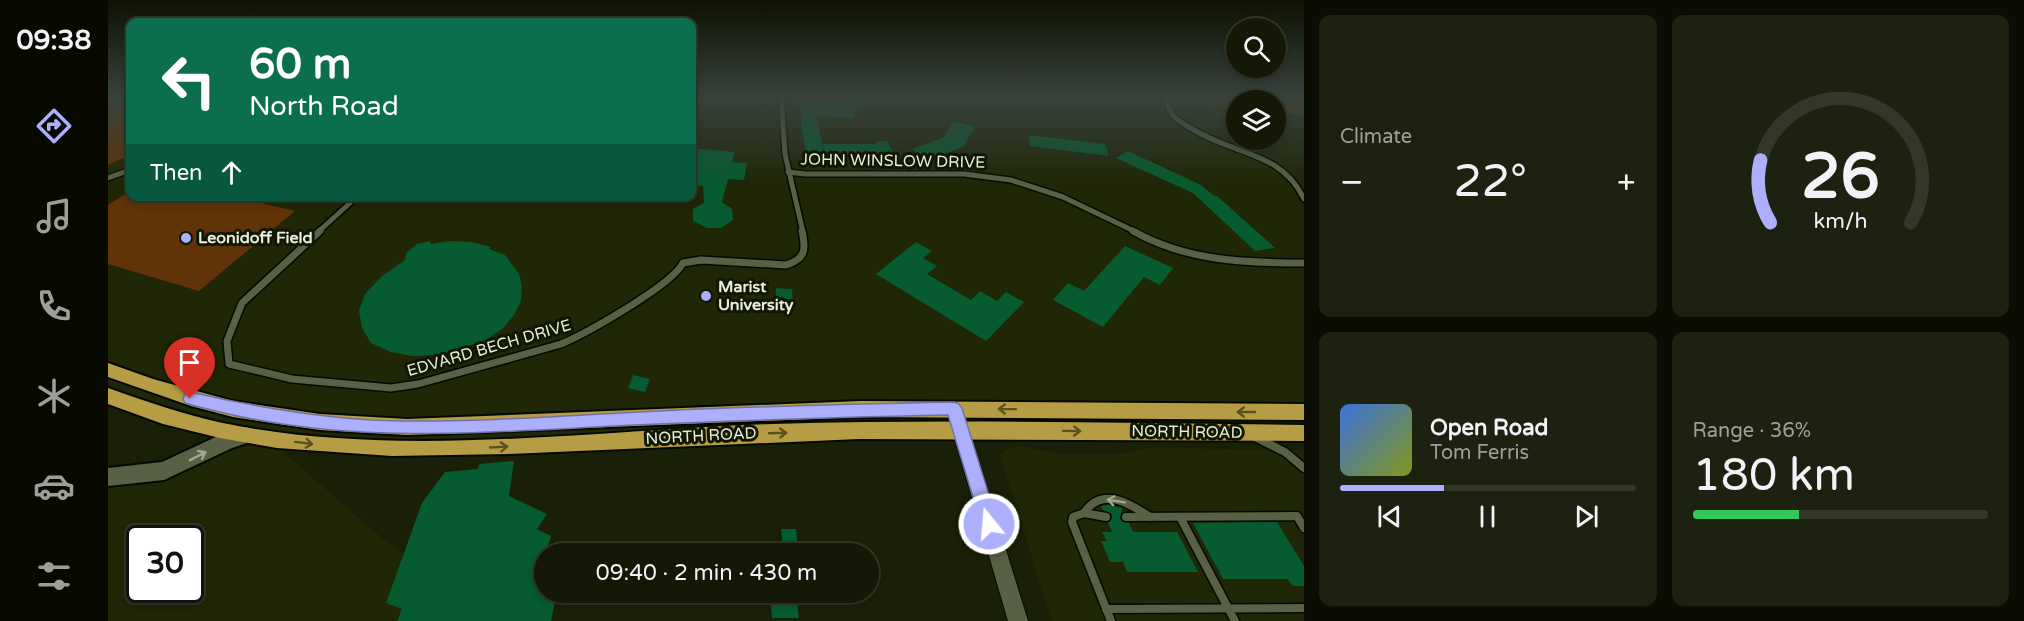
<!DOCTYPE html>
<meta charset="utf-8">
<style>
:root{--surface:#141805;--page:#1d210f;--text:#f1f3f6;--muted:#9da09a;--line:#333727;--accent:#acaffb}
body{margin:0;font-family:"Varela Round",sans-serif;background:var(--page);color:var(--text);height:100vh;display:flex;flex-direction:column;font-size:22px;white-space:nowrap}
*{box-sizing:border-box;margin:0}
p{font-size:20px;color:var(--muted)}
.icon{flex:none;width:33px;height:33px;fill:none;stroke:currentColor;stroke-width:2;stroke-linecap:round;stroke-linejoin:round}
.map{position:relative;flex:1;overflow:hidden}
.sheet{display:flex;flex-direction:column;gap:15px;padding:15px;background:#0b0d03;width:720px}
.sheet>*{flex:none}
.hud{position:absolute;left:18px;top:18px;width:570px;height:183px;border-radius:12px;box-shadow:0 3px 9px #0003,0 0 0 2px var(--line);background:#0b6e4f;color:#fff;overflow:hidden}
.tools{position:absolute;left:1118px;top:18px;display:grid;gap:12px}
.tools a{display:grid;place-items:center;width:60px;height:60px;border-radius:50%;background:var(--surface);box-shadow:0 3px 9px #0003,0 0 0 2px var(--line);font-size:30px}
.speed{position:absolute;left:18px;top:525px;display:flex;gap:12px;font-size:30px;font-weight:700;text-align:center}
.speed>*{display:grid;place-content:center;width:78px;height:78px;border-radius:50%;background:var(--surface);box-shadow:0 3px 9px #0003,0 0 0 2px var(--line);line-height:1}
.speed .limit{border:3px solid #111;border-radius:9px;background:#fff;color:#111}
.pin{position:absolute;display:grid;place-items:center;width:51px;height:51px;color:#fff;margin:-62px -26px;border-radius:50% 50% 50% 0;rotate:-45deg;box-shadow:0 0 6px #0007}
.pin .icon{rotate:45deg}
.me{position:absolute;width:66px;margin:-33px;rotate:343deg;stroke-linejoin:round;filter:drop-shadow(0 0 4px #0008)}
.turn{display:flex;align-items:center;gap:21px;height:126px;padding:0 24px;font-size:27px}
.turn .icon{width:78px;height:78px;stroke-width:2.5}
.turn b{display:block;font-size:42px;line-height:51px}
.then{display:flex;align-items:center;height:57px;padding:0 24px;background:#0003;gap:12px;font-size:22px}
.big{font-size:45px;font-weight:600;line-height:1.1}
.sheet .tile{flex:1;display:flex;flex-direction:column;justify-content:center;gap:9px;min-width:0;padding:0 21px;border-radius:12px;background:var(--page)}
.sheet .dial{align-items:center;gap:0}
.dial svg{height:156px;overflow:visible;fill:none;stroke:var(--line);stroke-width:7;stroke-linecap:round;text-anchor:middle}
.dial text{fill:var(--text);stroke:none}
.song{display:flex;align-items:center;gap:18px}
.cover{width:72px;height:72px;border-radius:9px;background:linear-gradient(135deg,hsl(220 70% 55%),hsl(70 70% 35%))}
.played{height:6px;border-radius:3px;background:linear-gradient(90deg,var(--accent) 35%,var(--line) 35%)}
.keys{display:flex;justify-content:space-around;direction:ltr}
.heat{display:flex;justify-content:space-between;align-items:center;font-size:33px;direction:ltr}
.charge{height:9px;border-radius:4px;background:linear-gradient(90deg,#34c759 36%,var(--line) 0)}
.sheet .tiles{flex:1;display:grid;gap:15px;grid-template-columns:repeat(2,1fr)}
.trip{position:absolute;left:426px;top:543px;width:345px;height:60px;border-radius:30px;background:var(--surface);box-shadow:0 3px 9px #0003,0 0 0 2px var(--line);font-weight:600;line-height:60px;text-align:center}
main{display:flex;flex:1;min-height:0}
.dock{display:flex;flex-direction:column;width:108px;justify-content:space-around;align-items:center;background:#080a02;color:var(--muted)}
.dock .icon{width:42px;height:42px}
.dock .active{color:var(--accent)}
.dock b{font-size:27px;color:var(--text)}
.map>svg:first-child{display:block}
.built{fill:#1f2706;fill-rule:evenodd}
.green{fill:#603308}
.building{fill:#065b30}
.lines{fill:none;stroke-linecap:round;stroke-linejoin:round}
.service-far2-casing{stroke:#050a00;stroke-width:8}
.service-far1-casing{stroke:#050a00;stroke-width:10}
.service-casing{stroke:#050a00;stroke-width:11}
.minor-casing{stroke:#050a00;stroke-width:2}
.tertiary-casing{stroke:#050a00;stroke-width:4}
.trunk-casing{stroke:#050a00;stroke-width:4}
.service-far2{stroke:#586145;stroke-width:5}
.service-far1{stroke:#586145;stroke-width:7}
.service{stroke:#586145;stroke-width:8}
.minor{fill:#586145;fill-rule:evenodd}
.tertiary{fill:#586145;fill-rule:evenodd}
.trunk{fill:#b69c44;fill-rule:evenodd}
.oneway{stroke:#5b531f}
.oneway2{stroke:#a0a791}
.route{fill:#acaffb;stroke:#7072a3;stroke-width:1.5}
.poi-dot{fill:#acaffb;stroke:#111701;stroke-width:2}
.labels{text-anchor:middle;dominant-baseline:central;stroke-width:6;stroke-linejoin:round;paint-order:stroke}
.street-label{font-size:16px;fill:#e8eddd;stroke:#111701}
.poi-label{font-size:16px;font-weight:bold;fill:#e8eddd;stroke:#111701;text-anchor:start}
</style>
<main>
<nav class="dock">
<b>09:38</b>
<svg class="icon active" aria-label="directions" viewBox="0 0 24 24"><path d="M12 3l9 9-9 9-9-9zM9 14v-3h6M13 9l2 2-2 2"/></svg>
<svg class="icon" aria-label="music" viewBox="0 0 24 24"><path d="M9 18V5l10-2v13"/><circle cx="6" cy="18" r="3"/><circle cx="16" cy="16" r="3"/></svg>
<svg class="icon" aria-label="phone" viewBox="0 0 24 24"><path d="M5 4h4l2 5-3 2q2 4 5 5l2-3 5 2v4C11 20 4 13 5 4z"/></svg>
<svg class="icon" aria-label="climate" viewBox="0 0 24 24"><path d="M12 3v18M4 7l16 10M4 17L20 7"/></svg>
<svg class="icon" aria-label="car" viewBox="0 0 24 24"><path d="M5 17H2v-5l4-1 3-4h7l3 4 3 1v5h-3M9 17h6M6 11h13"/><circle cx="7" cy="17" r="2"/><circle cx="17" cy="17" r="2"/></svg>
<svg class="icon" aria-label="filters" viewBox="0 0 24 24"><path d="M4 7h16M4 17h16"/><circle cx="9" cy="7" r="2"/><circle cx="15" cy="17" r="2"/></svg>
</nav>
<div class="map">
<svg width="1196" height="621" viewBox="0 0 1196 621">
<rect width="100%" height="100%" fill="#1a2007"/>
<!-- built -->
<g class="built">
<path d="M0,97H22V196H584V97H1196V413L843,409L849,431L171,448L262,528L379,621H0V483L139,436L0,395ZM1128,100H1167V140H1128ZM32,538H82V590H32Z"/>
<polygon points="912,446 954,454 1013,454 1036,448 1196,450 1196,621 944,621 892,456 896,450"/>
</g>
<!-- green -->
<g class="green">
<polygon points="0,97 8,97 22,106 22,155 0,165"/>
<polygon points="1061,97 1196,97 1196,115 1167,112 1167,100 1128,100 1128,108 1062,101"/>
<polygon points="22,191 22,196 128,197 187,211 91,291 0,264 0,205"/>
</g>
<!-- building -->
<g class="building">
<polygon points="701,97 748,97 758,101 746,110 747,118 708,116 716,153 698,153 693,124 693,100"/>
<polygon points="846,121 867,127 855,147 819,160 804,149 835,138"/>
<polygon points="920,135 997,144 1001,156 922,146"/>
<polygon points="768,141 779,141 786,154 774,154 775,157 717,156 715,144 769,144"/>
<polygon points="584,148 627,152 624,162 639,163 636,180 620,179 614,202 624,209 625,220 613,228 599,228 585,221 585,209 596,203 595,186 584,185"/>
<polygon points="1020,151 1093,185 1106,196 1109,196 1167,248 1147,251 1085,193 1008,158"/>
<polygon points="322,241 322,244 343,241 363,242 383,247 381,249 397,255 411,274 414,287 413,301 406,315 394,329 376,341 330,355 304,356 283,352 263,343 254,328 251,311 257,294 274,276 297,260 298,253 309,244"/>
<polygon points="808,242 824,251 815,258 829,266 819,274 863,300 872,291 889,301 898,292 916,302 878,341 768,274"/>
<polygon points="1017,246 1065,268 1052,285 1036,277 995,327 945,300 960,283 976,291"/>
<polygon points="668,288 684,289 685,304 672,303 673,299 668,298"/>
<polygon points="525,375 542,379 537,392 520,388"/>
<polygon points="406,461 401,496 439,514 429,529 443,536 427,586 436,586 436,592 449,592 443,621 289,621 294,609 278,603 314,503 337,472 370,469 371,464"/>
<polygon points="1000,505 1014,508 1012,520 1021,523 1025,532 1069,532 1090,572 1019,572 1015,562 1002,562 993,541 999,541 994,532 1004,532 1000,523 1004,519 1004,514 995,510 993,506"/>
<polygon points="1169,522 1196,566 1196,586 1184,586 1180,579 1115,579 1085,523"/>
<polygon points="673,529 688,529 690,548 675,548"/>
<polygon points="662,592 688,592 691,618 664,618"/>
</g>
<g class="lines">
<defs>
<g id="service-far2">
<polyline points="673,97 677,154 695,232"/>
<path d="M1057,97C1060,102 1060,109 1064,114C1069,121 1079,126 1086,130C1127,155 1174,152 1196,199"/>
<polyline points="680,172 697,174 856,174 903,180 955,197 1028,232"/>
<polyline points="0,178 22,170"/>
<polyline points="210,232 242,203 244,196"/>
</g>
<g id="service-far1">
<path d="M212,231L134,303L119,341L121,364L184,379L283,388L310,384L453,344C479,333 564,285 575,263L593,260L678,265C698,259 698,249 694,231"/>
<path d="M1025,231C1078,261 1137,263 1196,263"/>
</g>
<g id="service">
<polyline points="1147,437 1177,452 1196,468"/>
<path d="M976,513C994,486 1021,503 1042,517"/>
<polyline points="998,517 976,513 965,517 964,522 1003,621"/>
<polyline points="1018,517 1189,516 1196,528"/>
<polyline points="1072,517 1127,621"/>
<polyline points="998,609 1196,608"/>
</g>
<polygon id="minor" points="846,402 851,403 854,408 920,621 900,621 838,408 841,403"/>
<polygon id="tertiary" points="138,427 145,429 148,435 145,441 124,448 56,480 0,486 0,468 54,462 112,435"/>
<g id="trunk">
<polygon points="0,363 45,379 125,401 212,414 299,419 753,401 1196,404 1196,420 753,417 299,435 212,430 125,417 83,406 0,377"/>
<path d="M0,388C36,401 72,413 110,422C284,460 487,430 664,424C842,419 1019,423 1196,425V441L751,439L401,454L284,456L169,448L112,438L55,424L0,404Z"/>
</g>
</defs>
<!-- service-far2 casing -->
<use href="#service-far2" class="service-far2-casing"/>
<!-- service-far1 casing -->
<use href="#service-far1" class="service-far1-casing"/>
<!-- service casing -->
<use href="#service" class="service-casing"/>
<!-- minor casing -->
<use href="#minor" class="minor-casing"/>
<!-- tertiary casing -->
<use href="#tertiary" class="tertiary-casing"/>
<!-- trunk casing -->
<use href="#trunk" class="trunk-casing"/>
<!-- service-far2 -->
<use href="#service-far2" class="service-far2"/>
<!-- service-far1 -->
<use href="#service-far1" class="service-far1"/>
<!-- service -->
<use href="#service" class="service"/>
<!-- minor -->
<use href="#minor" class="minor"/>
<!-- tertiary -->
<use href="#tertiary" class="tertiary"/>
<!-- trunk -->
<use href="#trunk" class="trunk"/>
</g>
<!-- one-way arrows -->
<defs><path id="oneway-shaft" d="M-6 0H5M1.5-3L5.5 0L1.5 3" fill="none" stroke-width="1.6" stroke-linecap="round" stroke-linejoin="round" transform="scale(1.5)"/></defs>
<g class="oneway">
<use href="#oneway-shaft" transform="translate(899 409) rotate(-179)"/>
<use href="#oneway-shaft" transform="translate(1138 412) rotate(-180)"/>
<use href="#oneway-shaft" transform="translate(964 431) rotate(1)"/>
<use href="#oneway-shaft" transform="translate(670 433) rotate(-2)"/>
<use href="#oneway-shaft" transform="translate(196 443) rotate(7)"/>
<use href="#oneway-shaft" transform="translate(391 447) rotate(-3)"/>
</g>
<g class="oneway2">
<use href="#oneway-shaft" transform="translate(90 456) rotate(-27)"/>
<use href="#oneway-shaft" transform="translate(1008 501) rotate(-171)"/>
</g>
<!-- sky -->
<linearGradient id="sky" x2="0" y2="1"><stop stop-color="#0e1204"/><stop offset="0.53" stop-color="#38423c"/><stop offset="1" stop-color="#38423c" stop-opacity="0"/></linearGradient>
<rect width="1196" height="184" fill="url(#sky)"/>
<!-- route -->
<path class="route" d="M82,392C152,408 222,420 293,421C379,422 465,415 551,411C650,406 748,404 846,402L851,404L854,408L890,524L887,530L881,533L875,530L840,415C728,417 617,421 505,426C378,433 250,443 125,415C109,411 93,408 77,403L75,399L77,394Z"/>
<!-- markers -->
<g class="poi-dot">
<circle cx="78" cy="238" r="6"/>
<circle cx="598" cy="296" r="6"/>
</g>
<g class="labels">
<!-- street labels -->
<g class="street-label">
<text transform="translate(785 161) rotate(1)">JOHN WINSLOW DRIVE</text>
<text transform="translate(381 348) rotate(-16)">EDVARD BECH DRIVE</text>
<text transform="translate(1079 432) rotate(1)">NORTH ROAD</text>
<text transform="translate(593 436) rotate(-3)">NORTH ROAD</text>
</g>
<!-- poi labels -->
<g class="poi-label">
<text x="90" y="238">Leonidoff Field</text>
<text x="610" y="287">Marist<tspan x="610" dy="18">University</tspan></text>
</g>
</g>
</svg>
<div class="tools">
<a><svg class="icon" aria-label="search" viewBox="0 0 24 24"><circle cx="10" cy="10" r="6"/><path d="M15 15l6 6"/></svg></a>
<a><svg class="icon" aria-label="layers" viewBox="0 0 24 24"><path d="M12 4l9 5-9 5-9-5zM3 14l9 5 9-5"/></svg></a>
</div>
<div class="speed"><div class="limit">30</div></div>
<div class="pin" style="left:82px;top:399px;background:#d93025"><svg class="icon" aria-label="arrive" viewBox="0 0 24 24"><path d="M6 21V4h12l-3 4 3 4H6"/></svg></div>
<svg class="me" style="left:881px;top:524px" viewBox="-20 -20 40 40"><circle r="17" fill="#acaffb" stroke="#fff" stroke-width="3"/><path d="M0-11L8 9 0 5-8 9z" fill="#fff"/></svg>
<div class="trip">09:40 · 2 min · 430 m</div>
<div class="hud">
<div class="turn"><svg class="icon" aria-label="left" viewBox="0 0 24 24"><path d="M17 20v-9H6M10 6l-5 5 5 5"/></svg><div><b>60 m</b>North Road</div></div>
<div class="then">Then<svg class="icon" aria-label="ahead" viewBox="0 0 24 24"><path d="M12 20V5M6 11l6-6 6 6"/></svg></div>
</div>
</div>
<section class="sheet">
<div class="tiles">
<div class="tile"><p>Climate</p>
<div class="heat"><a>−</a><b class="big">22°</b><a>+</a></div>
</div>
<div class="tile dial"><svg viewBox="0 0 100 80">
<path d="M14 69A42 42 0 1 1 86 69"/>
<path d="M14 69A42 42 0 0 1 9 37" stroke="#acaffb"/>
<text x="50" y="56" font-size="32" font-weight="700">26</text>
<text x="50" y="72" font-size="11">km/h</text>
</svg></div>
<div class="tile">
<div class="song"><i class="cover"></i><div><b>Open Road</b><p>Tom Ferris</p></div></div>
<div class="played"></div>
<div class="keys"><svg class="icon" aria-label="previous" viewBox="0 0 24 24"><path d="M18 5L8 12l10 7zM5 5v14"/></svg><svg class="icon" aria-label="pause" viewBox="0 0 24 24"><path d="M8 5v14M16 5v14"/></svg><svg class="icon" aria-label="next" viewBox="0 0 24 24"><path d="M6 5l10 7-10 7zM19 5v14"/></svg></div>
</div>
<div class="tile"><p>Range · 36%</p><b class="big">180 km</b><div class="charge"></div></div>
</div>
</section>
</main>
